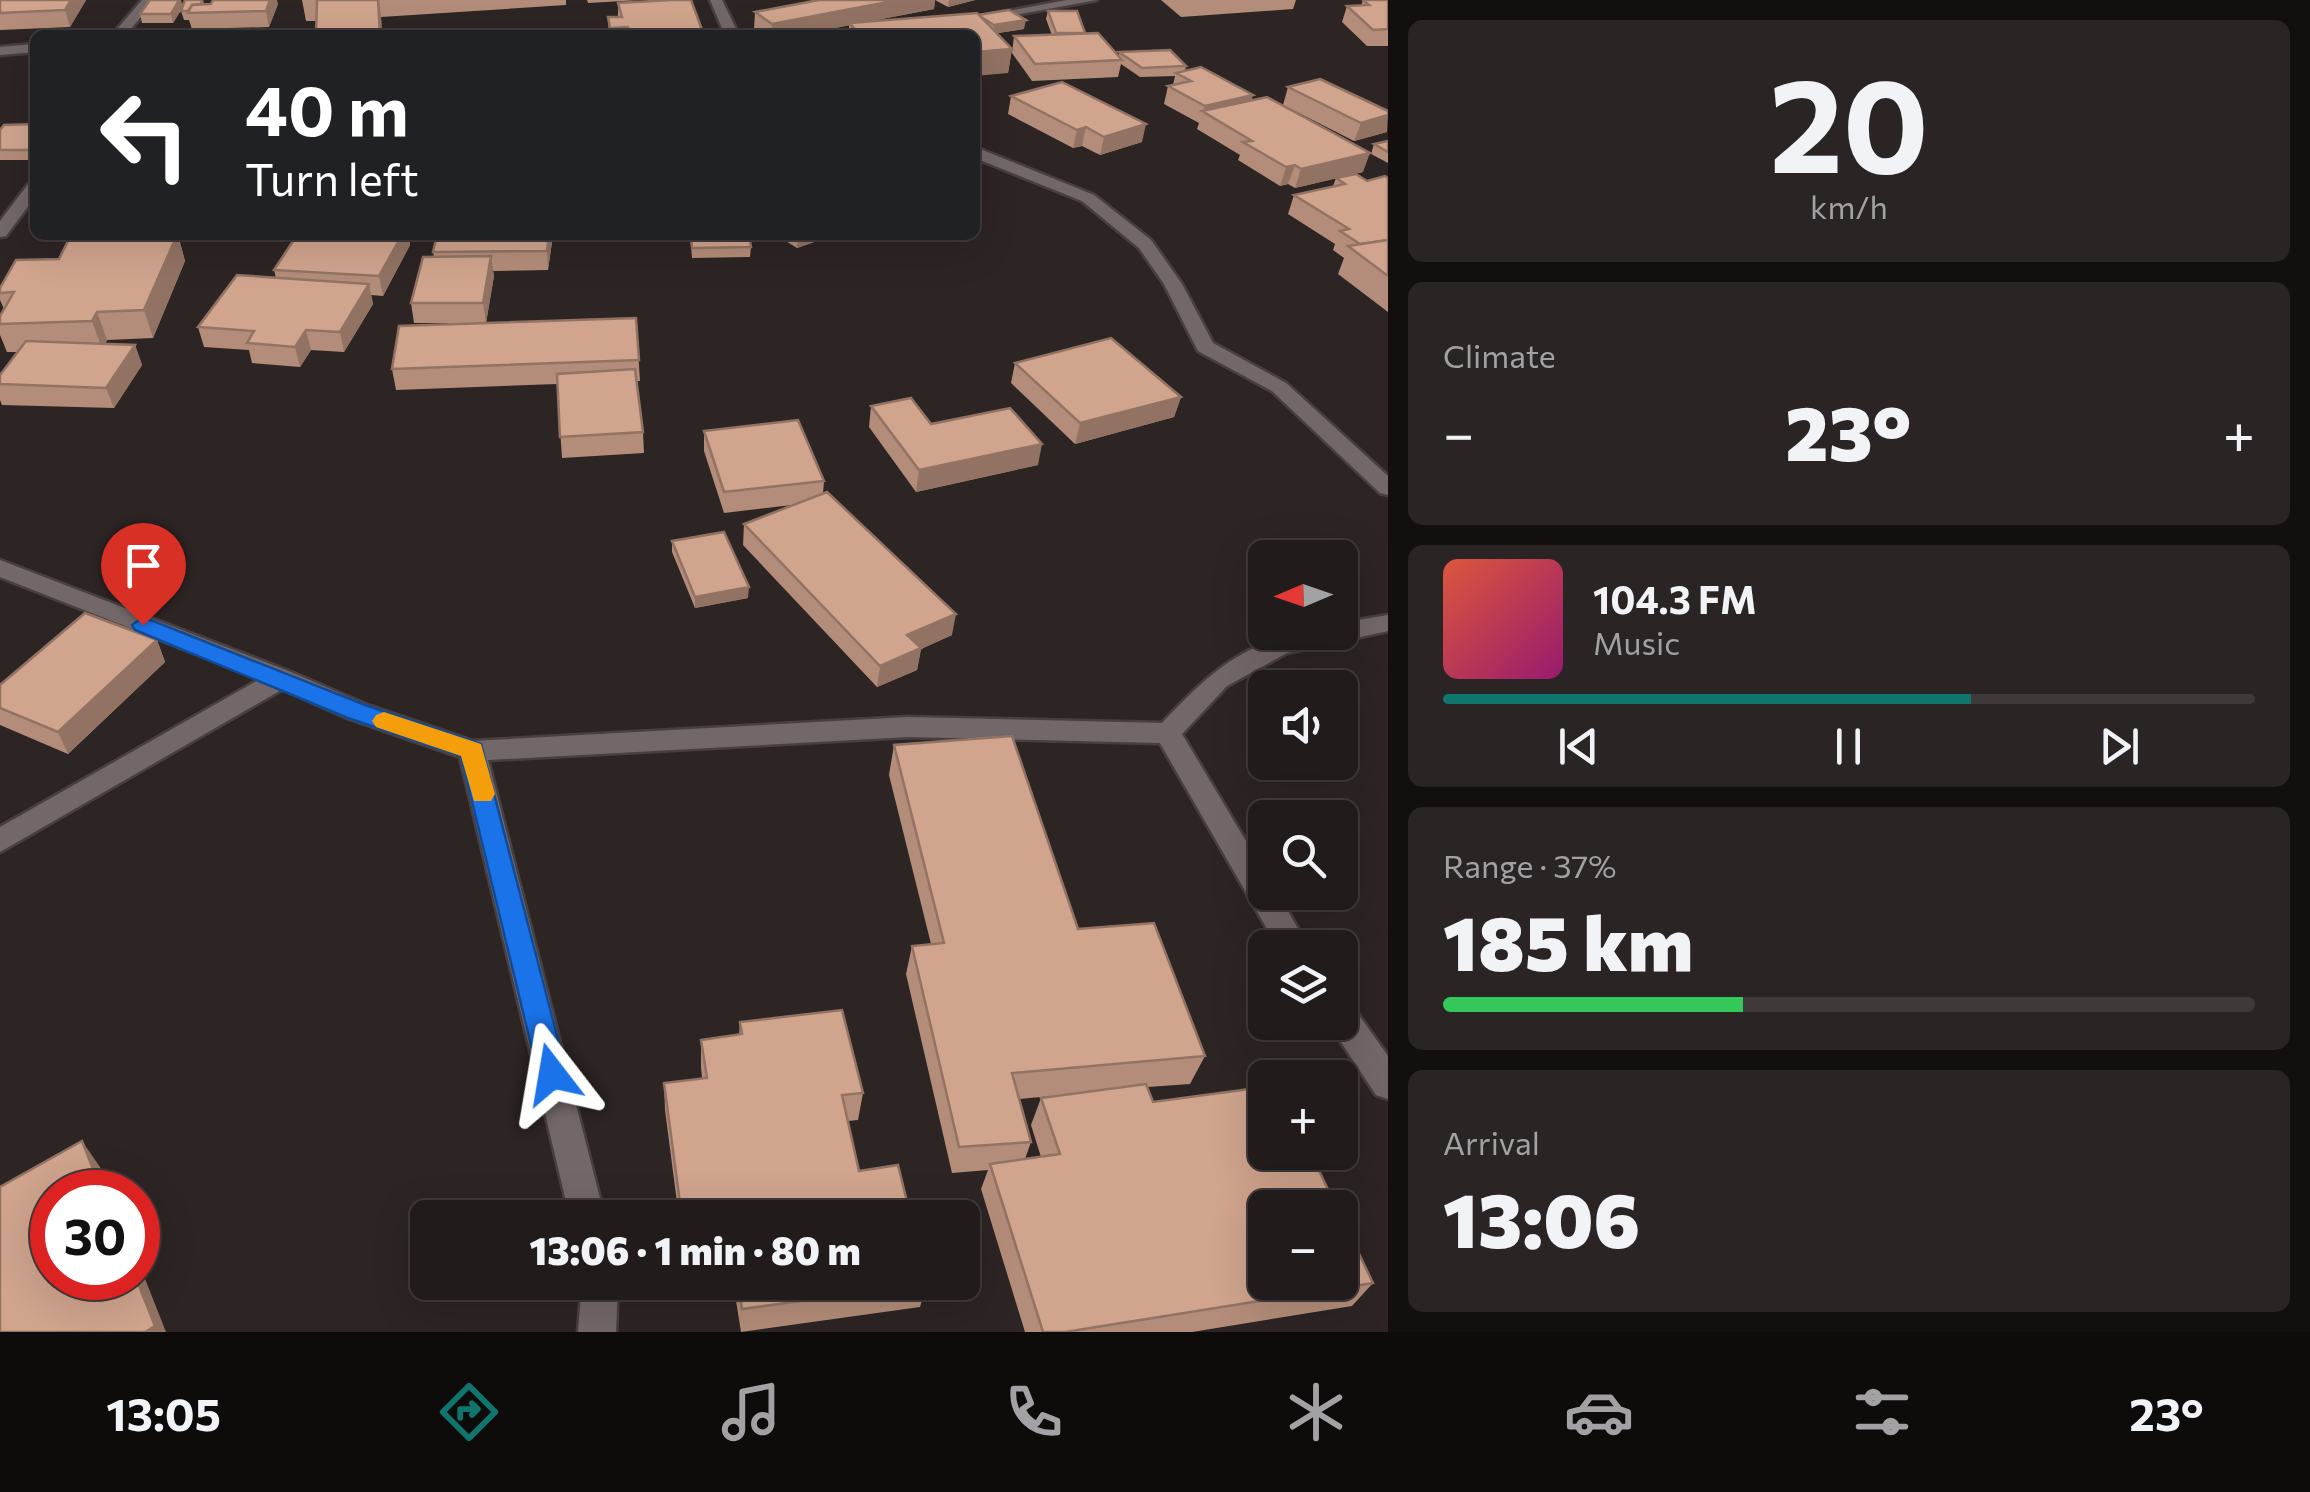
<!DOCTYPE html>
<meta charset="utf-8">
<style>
:root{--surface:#221b1b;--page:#2a2424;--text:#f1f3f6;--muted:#a2a1a3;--line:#3f393a;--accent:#0f766e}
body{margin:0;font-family:Commissioner,sans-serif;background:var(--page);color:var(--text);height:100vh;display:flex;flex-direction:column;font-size:38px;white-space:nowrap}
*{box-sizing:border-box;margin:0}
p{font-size:32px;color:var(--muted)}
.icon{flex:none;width:55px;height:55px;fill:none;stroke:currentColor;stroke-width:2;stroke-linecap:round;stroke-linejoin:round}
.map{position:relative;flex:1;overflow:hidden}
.sheet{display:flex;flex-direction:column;gap:20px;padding:20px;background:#130f0f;width:922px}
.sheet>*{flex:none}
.guide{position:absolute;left:30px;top:30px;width:950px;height:210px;border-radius:15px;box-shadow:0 10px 40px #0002,0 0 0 2px var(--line);background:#202124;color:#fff;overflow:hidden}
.needle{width:65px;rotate:268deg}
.controls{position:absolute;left:1248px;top:540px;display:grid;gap:20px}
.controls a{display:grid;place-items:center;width:110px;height:110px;border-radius:15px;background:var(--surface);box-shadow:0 10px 40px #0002,0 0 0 2px var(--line);font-size:50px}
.speed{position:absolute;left:30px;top:1170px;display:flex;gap:20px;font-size:50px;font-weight:700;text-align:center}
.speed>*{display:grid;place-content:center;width:130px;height:130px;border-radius:50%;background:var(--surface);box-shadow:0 10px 40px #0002,0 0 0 2px var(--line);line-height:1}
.speed .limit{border:15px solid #d22;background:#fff;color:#111}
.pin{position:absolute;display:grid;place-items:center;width:85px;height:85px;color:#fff;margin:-102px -42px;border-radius:50% 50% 50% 0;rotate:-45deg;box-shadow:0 0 10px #0007}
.pin .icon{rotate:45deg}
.me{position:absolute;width:110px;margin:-55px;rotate:346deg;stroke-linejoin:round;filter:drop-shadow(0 0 8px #0008)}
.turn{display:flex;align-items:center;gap:35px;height:210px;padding:0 50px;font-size:45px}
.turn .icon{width:130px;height:130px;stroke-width:2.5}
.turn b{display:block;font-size:70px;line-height:85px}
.big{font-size:75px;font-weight:800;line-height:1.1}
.sheet .tile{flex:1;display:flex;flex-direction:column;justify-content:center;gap:15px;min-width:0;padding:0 35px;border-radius:15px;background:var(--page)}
.sheet .dial{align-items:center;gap:0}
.dial b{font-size:130px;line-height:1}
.song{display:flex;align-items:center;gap:30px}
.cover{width:120px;height:120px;border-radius:15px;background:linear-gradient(135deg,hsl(10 70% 55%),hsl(320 70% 35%))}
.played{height:10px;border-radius:5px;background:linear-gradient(90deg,var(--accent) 65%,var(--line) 65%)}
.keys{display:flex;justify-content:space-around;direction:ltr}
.heat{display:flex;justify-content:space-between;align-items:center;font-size:55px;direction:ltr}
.charge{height:15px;border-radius:8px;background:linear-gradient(90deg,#34c759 37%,var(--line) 0)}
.trip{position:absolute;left:410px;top:1200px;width:570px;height:100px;border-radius:15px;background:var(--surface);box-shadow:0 10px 40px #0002,0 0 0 2px var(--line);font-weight:800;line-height:100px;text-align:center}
.tab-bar{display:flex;height:160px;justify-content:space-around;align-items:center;background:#0e0b0b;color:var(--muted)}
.tab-bar .icon{width:70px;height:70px}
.tab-bar .on{color:var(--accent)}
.tab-bar b{font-size:45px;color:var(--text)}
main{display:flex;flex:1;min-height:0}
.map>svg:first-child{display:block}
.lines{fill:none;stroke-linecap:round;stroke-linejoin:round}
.minor-casing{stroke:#484040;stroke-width:5}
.minor{fill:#736869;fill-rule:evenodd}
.wall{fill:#b38d79;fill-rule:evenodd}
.shaded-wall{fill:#927363}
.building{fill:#d0a48d;stroke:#927363;stroke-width:2.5}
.route{fill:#1a73e8;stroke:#114b97;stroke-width:2.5}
.slow{fill:#f59e0b}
</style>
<main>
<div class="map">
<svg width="1388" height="1332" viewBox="0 0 1388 1332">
<rect width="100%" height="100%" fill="#2d2424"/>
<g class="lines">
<defs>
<g id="minor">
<polygon points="142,0 155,0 126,35 112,35"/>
<polygon points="710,0 722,0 739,35 725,35"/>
<polygon points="1067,0 1097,0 982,21 976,17"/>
<polygon points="35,44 35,52 0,55 0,47"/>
<polygon points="975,147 1094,195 1151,240 1182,284 1213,343 1286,383 1388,476 1388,495 1380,493 1272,391 1198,351 1164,284 1139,248 1082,201 975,158"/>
<polygon points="35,181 35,197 6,236 0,237 0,221 29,183"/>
<path d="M0,560L291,672L365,704L473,741L908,717L1162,723C1218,664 1254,632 1340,632V623L1388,615V631L1287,653L1227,686L1182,734L1265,873V892H1277L1309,948H1278L1160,743L908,737L488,760L605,1218H570L460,757L347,718L283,689L0,852V827L260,679L0,577Z"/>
<polygon points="1340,1000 1351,1004 1388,1056 1388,1099 1376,1095 1329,1024 1340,1022"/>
<polygon points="582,1282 618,1282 616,1332 578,1332"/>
</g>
</defs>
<!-- minor casing -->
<use href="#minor" class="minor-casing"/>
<!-- minor -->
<use href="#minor" class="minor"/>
</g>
<!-- wall -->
<g class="wall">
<polygon points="0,0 86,0 70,27 0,30"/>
<polygon points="203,0 204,4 278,4 269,27 192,29 189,20 184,20 181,11"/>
<polygon points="302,0 566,0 566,5 381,17 382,35 316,35 316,21 306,21"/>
<polygon points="587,0 640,0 588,3"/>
<polygon points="819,0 935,0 934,9 866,22 978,15 1024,29 997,33 1012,49 1008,73 975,35 849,35 849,25 800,35 763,35 754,29 755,12"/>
<polygon points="935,0 975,0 948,7"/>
<polygon points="1161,0 1296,0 1293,9 1181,17"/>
<polygon points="1363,0 1388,0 1388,46 1367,46 1342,22 1347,6 1361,6"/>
<polygon points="618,3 704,35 609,35 608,17 618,17"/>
<polygon points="183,7 173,23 142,23 140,14"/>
<polygon points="1048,11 1085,33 1119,57 1119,52 1186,66 1185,71 1252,101 1363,172 1295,188 1288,184 1280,186 1238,160 1240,155 1197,129 1199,123 1164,104 1168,86 1173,85 1175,76 1140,77 1121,64 1118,77 1032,81 1012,53 1014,36 1052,35 1046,19"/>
<polygon points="1288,87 1387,132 1354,141 1283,105"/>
<polygon points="1011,96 1142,142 1100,155 1082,146 1073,148 1008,114"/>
<polygon points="35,124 35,160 0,160 0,130"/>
<polygon points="1388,141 1388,163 1371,154 1374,144"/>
<polygon points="1336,178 1367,181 1388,178 1388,312 1338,274 1344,258 1333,250 1335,244 1288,214 1294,195 1333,186"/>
<polygon points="178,235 185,261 153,338 107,340 105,344 135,345 142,365 114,408 2,405 0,400 0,375 18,352 7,352 0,335 0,316 4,309 0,300 0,288 59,259"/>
<polygon points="297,235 409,235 410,245 383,296 371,295 373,304 344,352 311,350 300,367 252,363 249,350 204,347 198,327 276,278 274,270"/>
<polygon points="437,235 553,235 548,270 493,271 494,276 486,323 414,323 411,303 434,257 433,252"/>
<polygon points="690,235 751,247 750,257 692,258"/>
<polygon points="776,235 834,235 797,248"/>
<polygon points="636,318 640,381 636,381 643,432 644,453 562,458 557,384 396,390 392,369"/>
<polygon points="1015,363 1181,397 1174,417 1075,444 1011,383"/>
<polygon points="871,406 931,424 1038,465 916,492 869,427"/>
<polygon points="704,431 824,481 823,494 952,635 921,649 917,670 877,687 743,545 744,524 792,505 724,513 704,451"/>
<polygon points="672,541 748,598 695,608 672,552"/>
<polygon points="157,640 165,662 68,754 0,725 0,685"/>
<path d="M894,745L1205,1056L1190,1084L1148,1087L1153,1102L1373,1283L1352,1306L1192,1332H1025L981,1189L988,1170L952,1173L906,974L912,946L931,944L889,775ZM1073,1094L1041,1098L1031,1125L1041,1157L1025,1159L1031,1142L1019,1099Z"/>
<polygon points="740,1022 863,1093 858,1120 848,1121 859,1171 911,1218 679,1218 665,1110 664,1083 702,1078 701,1067 701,1040 739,1035"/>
<polygon points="733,1282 927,1282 927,1284 920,1307 741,1332"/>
</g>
<!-- shaded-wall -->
<g class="shaded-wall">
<polygon points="71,0 86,0 70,27 65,10"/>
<polygon points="179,0 181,0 183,7 173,23 171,14"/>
<polygon points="270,0 277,0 278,4 269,27 266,11"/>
<polygon points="379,0 381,17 382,35 380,35"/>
<polygon points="898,0 935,0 934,9 800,35 771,35 772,24"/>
<polygon points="949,0 975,0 948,7"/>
<polygon points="1026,20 1024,29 993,34 994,25"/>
<polygon points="1012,49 1008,73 975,76 975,52"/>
<polygon points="1253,95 1248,113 1203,112 1205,106"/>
<polygon points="1388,115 1387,132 1354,141 1361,123"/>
<polygon points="1146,124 1142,142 1100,155 1104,137"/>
<polygon points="1086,127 1082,146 1073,148 1077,130"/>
<polygon points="1370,153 1363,172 1295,188 1301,169"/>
<polygon points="1295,165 1288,184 1280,186 1286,167"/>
<polygon points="178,235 185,261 153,338 144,310"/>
<polygon points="402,235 409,235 410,245 383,296 379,276"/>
<polygon points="549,235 553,235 548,270 547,251"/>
<polygon points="798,235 834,235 797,248"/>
<polygon points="491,256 494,276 486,323 483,303"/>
<polygon points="369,284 373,304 344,352 340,332"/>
<polygon points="97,312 107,340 102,349 92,321"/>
<polygon points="306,330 311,350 300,367 295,347"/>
<polygon points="135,345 142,365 114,408 106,388"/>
<polygon points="1181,397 1174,417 1075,444 1080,423"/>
<polygon points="1042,444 1038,465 916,492 919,470"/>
<polygon points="749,587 748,598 695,608 695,597"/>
<polygon points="956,614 952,635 921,649 917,670 877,687 880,666 907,635"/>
<polygon points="157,640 165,662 68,754 58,732"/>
<polygon points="82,1141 100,1167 110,1192 102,1192"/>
<polygon points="138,1261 166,1332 145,1332 136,1278 138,1278"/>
</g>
<!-- building -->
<g class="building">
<polygon points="0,0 71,0 65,10 0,13"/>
<polygon points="150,0 179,0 171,14 140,14"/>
<polygon points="185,0 202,0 201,4 192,5 188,11 181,11"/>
<polygon points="213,0 270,0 266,11 188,13 192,5 211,4"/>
<polygon points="317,0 378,0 380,35 316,35"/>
<polygon points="671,0 691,0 704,35 630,35 628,27 610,28 608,17 622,17 618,3"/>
<polygon points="819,0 898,0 772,24 755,12"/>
<polygon points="1363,0 1388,0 1388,29 1373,30 1347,6 1369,5"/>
<polygon points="1009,10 1026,20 994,25 978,15"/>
<polygon points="1048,11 1077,11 1085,33 1056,33"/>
<polygon points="977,13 1012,49 975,52 975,35 859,35 850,23"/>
<polygon points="306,30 305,35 277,35 278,31"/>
<polygon points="1098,33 1122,60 1035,64 1014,36"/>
<polygon points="1170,50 1186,66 1142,68 1119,52"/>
<polygon points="1201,67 1253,95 1205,106 1168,86 1191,81 1176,73"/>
<polygon points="1320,79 1388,111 1388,115 1361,123 1288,87"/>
<polygon points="1062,82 1146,124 1104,137 1086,127 1077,130 1011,96"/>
<polygon points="1267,97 1370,153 1301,169 1295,165 1286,167 1243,142 1252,141 1202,111"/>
<polygon points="35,124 35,148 34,150 0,150 0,130 4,125"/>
<polygon points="1388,141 1388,152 1374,144"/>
<polygon points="1356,174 1367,181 1385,176 1388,178 1388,240 1360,244 1340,231 1349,229 1294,195 1345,184 1336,178"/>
<polygon points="141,235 177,235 144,310 97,312 92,321 0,324 0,316 14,292 0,293 0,288 16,260 59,259 70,237"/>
<polygon points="297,235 402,235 379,276 274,270"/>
<polygon points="437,235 549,235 547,251 433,252"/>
<polygon points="691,235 749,235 751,247 692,248"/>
<polygon points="1388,240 1388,276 1348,246"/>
<polygon points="491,256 483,303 411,303 423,257"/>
<polygon points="237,275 369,284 340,332 306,330 295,347 247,343 254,331 198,327"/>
<polygon points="636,318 639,360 392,369 399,326"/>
<polygon points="1111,338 1181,397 1080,423 1015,363"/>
<polygon points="26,341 135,345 106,388 0,384 0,375"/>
<polygon points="635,369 643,432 560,437 557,374"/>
<polygon points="911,398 931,424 1010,408 1042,444 919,470 871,406"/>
<polygon points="798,420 824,481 724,492 704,431"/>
<polygon points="827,492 956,614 907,635 921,648 880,666 744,524"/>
<polygon points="724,532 749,587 695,597 672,541"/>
<polygon points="85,613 157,640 58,732 0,708 0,685"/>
<polygon points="1012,736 1078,929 1154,923 1205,1056 1012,1073 1031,1142 959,1147 912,946 944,943 894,745"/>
<polygon points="842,1010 863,1093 842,1095 859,1171 898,1165 911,1218 682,1218 664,1083 707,1078 701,1040 742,1034 740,1022"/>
<polygon points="1146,1084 1153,1102 1265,1087 1265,1152 1310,1152 1337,1208 1265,1208 1265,1282 1340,1282 1340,1214 1373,1283 1065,1332 1043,1332 990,1164 1060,1154 1041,1098"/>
<polygon points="82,1141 102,1192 52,1192 52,1278 136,1278 155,1326 145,1332 0,1332 0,1187"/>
<polygon points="738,1282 927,1282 927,1284 742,1309"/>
</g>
<!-- route -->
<polygon class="route" points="143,617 365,705 481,744 567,1074 563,1084 552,1088 542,1084 538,1074 461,756 348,718 135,630 132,625"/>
<!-- slow -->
<polygon class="slow" points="384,712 481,744 495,794 491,801 474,801 461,756 376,727 372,721 376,715"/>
</svg>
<div class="controls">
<a><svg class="needle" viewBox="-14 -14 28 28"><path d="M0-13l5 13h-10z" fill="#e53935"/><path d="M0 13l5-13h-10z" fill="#a2a1a3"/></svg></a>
<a><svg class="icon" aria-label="sound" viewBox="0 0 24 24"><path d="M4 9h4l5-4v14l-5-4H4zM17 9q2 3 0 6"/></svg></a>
<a><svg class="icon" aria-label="search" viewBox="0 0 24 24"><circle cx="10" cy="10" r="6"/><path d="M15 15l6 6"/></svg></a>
<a><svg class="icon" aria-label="layers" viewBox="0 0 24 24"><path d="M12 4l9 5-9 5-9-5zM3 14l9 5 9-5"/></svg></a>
<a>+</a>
<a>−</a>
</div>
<div class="speed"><div class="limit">30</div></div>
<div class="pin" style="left:143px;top:625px;background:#d93025"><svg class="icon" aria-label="arrive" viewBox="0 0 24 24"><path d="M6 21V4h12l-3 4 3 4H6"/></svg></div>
<svg class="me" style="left:552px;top:1074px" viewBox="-20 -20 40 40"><path d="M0-17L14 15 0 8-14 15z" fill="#1a73e8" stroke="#fff" stroke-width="4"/></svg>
<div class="trip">13:06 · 1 min · 80 m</div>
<div class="guide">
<div class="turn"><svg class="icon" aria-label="left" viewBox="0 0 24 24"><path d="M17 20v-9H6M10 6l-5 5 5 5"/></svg><div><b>40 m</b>Turn left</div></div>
</div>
</div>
<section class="sheet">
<div class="tile dial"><b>20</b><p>km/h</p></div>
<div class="tile"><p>Climate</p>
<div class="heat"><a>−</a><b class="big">23°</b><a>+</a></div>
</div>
<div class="tile">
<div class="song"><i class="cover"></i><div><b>104.3 FM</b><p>Music</p></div></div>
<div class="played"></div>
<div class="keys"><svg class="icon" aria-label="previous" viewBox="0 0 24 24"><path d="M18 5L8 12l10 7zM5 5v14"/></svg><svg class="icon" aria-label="pause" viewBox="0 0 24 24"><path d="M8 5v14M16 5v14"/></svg><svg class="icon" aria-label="next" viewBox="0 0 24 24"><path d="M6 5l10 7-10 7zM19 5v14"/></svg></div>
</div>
<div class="tile"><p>Range · 37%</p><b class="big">185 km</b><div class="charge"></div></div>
<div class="tile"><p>Arrival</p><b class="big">13:06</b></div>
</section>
</main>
<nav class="tab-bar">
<b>13:05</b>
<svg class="icon on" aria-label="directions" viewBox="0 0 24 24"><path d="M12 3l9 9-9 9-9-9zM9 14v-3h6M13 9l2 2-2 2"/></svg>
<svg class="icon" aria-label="music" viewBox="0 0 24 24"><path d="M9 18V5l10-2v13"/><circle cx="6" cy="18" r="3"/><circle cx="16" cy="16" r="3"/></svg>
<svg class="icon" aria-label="phone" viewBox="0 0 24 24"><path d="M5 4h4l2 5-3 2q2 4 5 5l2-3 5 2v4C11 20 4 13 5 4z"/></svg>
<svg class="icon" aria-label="climate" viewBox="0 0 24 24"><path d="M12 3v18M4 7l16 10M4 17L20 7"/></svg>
<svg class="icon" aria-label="car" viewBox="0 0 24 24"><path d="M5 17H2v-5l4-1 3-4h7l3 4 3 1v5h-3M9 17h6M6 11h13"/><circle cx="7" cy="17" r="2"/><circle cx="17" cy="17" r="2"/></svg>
<svg class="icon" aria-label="filters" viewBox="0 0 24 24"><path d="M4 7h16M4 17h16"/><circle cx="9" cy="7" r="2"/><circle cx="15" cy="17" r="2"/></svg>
<b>23°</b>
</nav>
